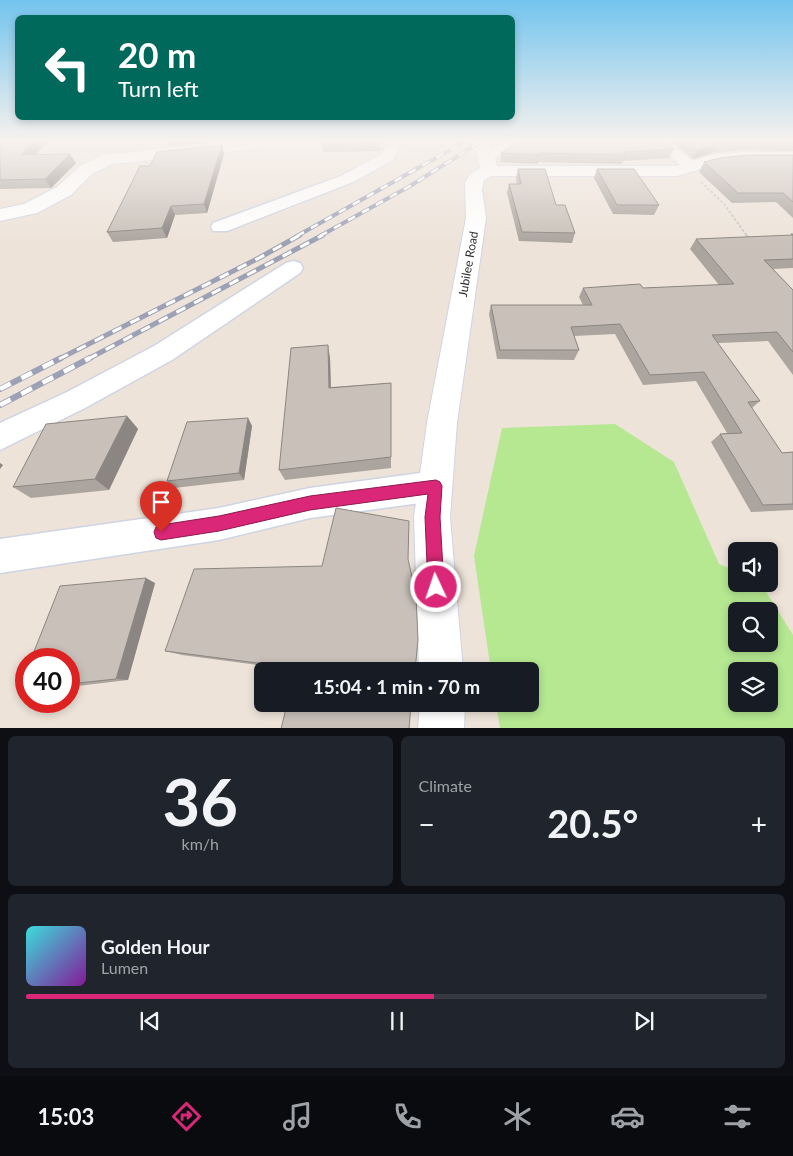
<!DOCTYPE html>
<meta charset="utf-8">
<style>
:root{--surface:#171b24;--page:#20242c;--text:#f1f3f6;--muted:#9ea1a6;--line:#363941;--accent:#db2777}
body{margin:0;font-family:Lato,sans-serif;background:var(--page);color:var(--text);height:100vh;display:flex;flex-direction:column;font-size:19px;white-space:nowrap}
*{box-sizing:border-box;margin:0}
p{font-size:16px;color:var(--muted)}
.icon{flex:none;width:28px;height:28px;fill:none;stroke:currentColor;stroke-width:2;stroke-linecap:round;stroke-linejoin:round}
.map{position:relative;height:728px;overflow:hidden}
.details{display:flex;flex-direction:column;gap:8px;padding:8px;background:#0d0f14;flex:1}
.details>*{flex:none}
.hud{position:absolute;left:15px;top:15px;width:500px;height:105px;border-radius:8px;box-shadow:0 2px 8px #0003;background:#00695c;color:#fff;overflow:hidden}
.tools{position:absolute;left:728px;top:542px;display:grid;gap:10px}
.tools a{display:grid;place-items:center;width:50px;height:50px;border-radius:8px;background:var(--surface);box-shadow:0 2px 8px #0003;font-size:25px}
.speed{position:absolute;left:15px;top:648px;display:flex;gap:10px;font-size:25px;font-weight:700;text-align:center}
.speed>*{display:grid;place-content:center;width:65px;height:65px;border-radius:50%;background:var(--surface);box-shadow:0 2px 8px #0003;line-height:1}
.speed .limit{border:8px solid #d22;background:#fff;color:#111}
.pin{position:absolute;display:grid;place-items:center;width:42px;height:42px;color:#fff;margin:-51px -21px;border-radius:50% 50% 50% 0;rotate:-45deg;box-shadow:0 0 5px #0007}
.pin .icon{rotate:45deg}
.me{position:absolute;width:55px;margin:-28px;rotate:357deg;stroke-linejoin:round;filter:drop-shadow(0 0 4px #0008)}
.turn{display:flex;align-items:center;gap:18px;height:105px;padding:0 20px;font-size:22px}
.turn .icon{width:65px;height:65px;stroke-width:2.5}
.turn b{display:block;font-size:35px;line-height:42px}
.big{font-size:38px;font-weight:700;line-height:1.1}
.details .card{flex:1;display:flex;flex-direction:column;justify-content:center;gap:8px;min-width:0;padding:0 18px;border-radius:8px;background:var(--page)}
.details .dial{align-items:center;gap:0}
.dial b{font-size:65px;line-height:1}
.song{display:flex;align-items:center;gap:15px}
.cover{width:60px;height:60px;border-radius:8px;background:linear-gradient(135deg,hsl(180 70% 55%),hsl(290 70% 35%))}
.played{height:5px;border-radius:2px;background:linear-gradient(90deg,var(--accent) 55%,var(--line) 55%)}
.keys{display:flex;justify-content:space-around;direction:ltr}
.heat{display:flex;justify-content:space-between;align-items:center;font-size:28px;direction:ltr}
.details .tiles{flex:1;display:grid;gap:8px;grid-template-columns:1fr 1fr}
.card:last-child{grid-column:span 2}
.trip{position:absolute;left:254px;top:662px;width:285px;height:50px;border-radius:8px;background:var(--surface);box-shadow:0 2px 8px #0003;font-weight:700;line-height:50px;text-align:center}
.menu{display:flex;height:80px;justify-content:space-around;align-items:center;background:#090b0e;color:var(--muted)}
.menu .icon{width:35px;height:35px}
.menu .active{color:var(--accent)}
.menu b{font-size:22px;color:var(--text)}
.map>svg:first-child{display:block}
.green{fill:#b5e891;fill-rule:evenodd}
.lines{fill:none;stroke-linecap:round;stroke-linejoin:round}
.minor-casing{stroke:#cfd4e4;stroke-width:3}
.tertiary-casing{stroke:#cfd4e4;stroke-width:2}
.path-far1{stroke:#c7c7c7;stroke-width:2;stroke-dasharray:2.5 2;stroke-linecap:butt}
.path{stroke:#c7c7c7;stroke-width:2.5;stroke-dasharray:3 2;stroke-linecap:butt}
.minor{fill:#fff;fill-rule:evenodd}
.tertiary{fill:#fff;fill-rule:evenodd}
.rail-far2-casing{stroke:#9ca1b5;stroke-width:4}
.rail-far1-casing{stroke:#9ca1b5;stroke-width:5}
.rail-casing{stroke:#9ca1b5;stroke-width:6}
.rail-far2{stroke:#fff;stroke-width:2.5;stroke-dasharray:8;stroke-linecap:butt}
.rail-far1{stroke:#fff;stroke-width:3;stroke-dasharray:10;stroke-linecap:butt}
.rail{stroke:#fff;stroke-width:4.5;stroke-dasharray:12;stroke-linecap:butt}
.wall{fill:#aca59f}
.shaded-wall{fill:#8c8682}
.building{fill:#c8c0b9;stroke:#8c8682}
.route{fill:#db2777;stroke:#8e194d}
.labels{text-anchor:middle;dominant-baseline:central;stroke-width:4;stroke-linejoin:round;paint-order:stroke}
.street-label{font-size:12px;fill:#292929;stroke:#fff}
</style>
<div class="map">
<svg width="793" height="729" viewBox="0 0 793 729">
<rect width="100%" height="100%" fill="#ede3d9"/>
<!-- green -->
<path class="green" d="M615,424L674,462L719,564L736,571V584H761L793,635V728H500L496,704H530V671H491L474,556L502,428ZM736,611H769V644H736ZM736,671H769V704H736Z"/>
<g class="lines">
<defs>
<g id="minor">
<polygon points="388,141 402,141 393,160 353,182 227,231 213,231 211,227 213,223 341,176 382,154"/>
<polygon points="506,141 525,141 493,159 483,159 480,156"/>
<polygon points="652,141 669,141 700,167 692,172 686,170"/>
<polygon points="293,261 300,263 303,268 300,273 172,360 85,408 0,450 0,423 67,392 154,346 286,263"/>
<polygon points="435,471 446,476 450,486 446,496 435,501 310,518 219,540 0,573 0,539 219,508 310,488"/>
</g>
<g id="tertiary">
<polygon points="232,141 350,141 342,146 273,147 112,164 92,174 71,195 37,213 0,221 0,209 24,204 57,187 80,166 102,155"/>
<polygon points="467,141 486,141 494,154 497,166 676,166 712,155 742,152 793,152 793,162 742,162 714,165 677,176 491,176 484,180 482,189 486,218 457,423 450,517 463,671 419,671 414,517 427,423 466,218 465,183 470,174 480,168 476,150"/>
<polygon points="420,704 465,704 464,729 418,729"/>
</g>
</defs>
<!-- minor casing -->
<use href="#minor" class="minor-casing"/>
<!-- tertiary casing -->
<use href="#tertiary" class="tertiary-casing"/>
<!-- path-far1 -->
<polyline class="path-far1" points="701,182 724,204 747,236"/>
<!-- path -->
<polyline class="path" points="746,235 750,240"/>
<!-- minor -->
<use href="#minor" class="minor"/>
<!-- tertiary -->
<use href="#tertiary" class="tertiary"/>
<defs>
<g id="rail-far2">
<polyline points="297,236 466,141"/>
<polyline points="320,236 410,186 482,141"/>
</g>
<g id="rail-far1">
<polyline points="59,359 259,258 300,235"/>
<polyline points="88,359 323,235"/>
</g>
<g id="rail">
<polyline points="0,389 61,358"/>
<polyline points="0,405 90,358"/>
</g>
</defs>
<!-- rail-far2 casing -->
<use href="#rail-far2" class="rail-far2-casing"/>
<!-- rail-far1 casing -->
<use href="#rail-far1" class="rail-far1-casing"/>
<!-- rail casing -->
<use href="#rail" class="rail-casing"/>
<!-- rail-far2 -->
<use href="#rail-far2" class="rail-far2"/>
<!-- rail-far1 -->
<use href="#rail-far1" class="rail-far1"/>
<!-- rail -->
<use href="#rail" class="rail"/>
</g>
<!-- wall -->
<g class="wall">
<polygon points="0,141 48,141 36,154 76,163 51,188 0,189"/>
<polygon points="380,141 380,151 323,152 322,145"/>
<polygon points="672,141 793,141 793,151 742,150 712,153 693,159"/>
<polygon points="222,145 224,154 207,213 175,215 167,238 113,242 107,232 150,166"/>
<polygon points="674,149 669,158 623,161 621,164 538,162 538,164 500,162 501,153"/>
<polygon points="793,155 793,218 776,202 732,203 699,172 704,162"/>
<polygon points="518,169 556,205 575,233 572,243 519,241 507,193 509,184 517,184 516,178"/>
<polygon points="597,169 659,205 654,215 613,214 594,178"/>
<polygon points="791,234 793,234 793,268 773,269 793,290 793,375 768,341 718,343 760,401 752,408 782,453 793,452 793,510 751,512 711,442 720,434 727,433 696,381 643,385 615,334 574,336 579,350 574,360 497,359 489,314 491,305 583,305 579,297 583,288 643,288 719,285 690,249 696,239 790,236"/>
<polygon points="330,358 331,387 391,383 391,468 285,480 279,470"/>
<polygon points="127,416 138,429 109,490 31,498 13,487"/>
<polygon points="248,418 252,426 244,480 174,488 167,481"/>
<polygon points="408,559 296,670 182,655 165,651 322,566"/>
<polygon points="155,583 128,680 69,687 69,659"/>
</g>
<!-- shaded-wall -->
<g class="shaded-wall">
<polygon points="34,141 48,141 27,164 21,155"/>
<polygon points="166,141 211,141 168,146"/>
<polygon points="717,144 712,153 693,159 698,150"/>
<polygon points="222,145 224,154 207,213 204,204"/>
<polygon points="70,154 76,163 51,188 45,179"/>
<polygon points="171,206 175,215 167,238 162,228"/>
<polygon points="328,345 330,358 331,400 329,388"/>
<polygon points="127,416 138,429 109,490 95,479"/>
<polygon points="248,418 252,426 244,480 239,473"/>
<polygon points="0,463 3,465 0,469"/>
<polygon points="146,578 155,583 128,680 116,679"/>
</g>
<!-- building -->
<g class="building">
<polygon points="0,141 34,141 21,155 70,154 45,179 0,180"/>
<polygon points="322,141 380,141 380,144 322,145"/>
<polygon points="520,141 664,141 674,149 624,152 625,155 540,153 540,155 501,153"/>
<polygon points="688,141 746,141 717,144 698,150"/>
<polygon points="222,145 204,204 171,206 162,228 107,232 140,166 150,166 157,152"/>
<polygon points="748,155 793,155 793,202 783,193 738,193 704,162 720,158"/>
<polygon points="518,169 545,169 556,205 565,205 575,233 522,232 509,184 521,184"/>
<polygon points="597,169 634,169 659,205 617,205"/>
<polygon points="791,234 793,234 793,259 764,260 793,290 793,352 777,332 712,335 760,401 748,402 782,453 793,452 793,504 763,505 720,434 742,433 704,372 650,375 620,324 571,327 579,350 500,350 491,305 592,305 583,288 640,284 643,288 734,284 696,239 793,235"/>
<polygon points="328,345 329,388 391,383 391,457 279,470 291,348"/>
<polygon points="127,416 95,479 13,487 46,424"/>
<polygon points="248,418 239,473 167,481 187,422"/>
<polygon points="336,508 409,521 408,559 416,595 418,640 415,671 296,671 296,668 165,651 194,569 322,566"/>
<polygon points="146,578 116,679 69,684 69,659 31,659 60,586"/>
<polygon points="26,670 26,690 18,690"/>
<polygon points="287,704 411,704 409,729 281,729"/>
</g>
<!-- sky -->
<linearGradient id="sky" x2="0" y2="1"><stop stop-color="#73c4ee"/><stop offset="0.58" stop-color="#f7f2ee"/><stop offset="1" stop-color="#f7f2ee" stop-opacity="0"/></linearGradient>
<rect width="793" height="243" fill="url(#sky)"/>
<!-- route -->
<polygon class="route" points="436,480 440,482 442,486 440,517 444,587 442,593 436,595 430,593 428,587 425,517 428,494 310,510 219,531 161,540 156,538 154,532 156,527 161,525 219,516 310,496"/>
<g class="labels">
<!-- street labels -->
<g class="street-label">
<text transform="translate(468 264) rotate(-80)">Jubilee Road</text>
</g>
</g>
</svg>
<div class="tools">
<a><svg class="icon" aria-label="sound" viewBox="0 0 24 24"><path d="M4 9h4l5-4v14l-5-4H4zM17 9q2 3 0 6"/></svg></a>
<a><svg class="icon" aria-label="search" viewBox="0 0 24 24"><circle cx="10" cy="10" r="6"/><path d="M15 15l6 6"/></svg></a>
<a><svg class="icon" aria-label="layers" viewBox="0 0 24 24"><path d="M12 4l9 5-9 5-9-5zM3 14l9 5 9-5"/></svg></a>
</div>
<div class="speed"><div class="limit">40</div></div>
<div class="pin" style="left:161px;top:532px;background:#d93025"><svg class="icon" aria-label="arrive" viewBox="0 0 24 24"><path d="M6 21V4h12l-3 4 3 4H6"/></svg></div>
<svg class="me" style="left:436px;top:587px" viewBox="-20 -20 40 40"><circle r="17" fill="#db2777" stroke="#fff" stroke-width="3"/><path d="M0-11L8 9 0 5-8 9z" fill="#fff"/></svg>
<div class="trip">15:04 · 1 min · 70 m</div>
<div class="hud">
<div class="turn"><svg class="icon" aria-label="left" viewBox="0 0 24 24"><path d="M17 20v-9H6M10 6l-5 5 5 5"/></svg><div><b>20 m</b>Turn left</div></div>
</div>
</div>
<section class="details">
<div class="tiles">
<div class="card dial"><b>36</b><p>km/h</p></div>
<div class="card"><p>Climate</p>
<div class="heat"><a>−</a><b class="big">20.5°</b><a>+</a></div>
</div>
<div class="card">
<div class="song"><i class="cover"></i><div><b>Golden Hour</b><p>Lumen</p></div></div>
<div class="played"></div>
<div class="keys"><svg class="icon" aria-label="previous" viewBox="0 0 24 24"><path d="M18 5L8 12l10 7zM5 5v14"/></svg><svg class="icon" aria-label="pause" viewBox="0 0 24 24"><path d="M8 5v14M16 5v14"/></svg><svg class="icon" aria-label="next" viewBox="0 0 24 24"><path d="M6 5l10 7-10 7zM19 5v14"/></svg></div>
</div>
</div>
</section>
<nav class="menu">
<b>15:03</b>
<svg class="icon active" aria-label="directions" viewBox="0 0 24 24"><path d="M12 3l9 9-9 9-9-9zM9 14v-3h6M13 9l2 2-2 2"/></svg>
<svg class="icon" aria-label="music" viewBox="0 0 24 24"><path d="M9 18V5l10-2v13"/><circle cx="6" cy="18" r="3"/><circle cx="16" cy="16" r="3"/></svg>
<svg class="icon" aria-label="phone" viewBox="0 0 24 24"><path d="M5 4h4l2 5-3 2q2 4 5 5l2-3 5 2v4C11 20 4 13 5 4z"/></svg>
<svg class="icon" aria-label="climate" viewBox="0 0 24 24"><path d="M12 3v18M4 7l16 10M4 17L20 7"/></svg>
<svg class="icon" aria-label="car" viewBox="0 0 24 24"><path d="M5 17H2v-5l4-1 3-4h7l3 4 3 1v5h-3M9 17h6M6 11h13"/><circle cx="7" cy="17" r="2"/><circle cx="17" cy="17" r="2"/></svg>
<svg class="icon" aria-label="filters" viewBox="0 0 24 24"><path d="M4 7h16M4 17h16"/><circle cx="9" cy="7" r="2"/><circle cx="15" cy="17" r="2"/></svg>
</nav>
